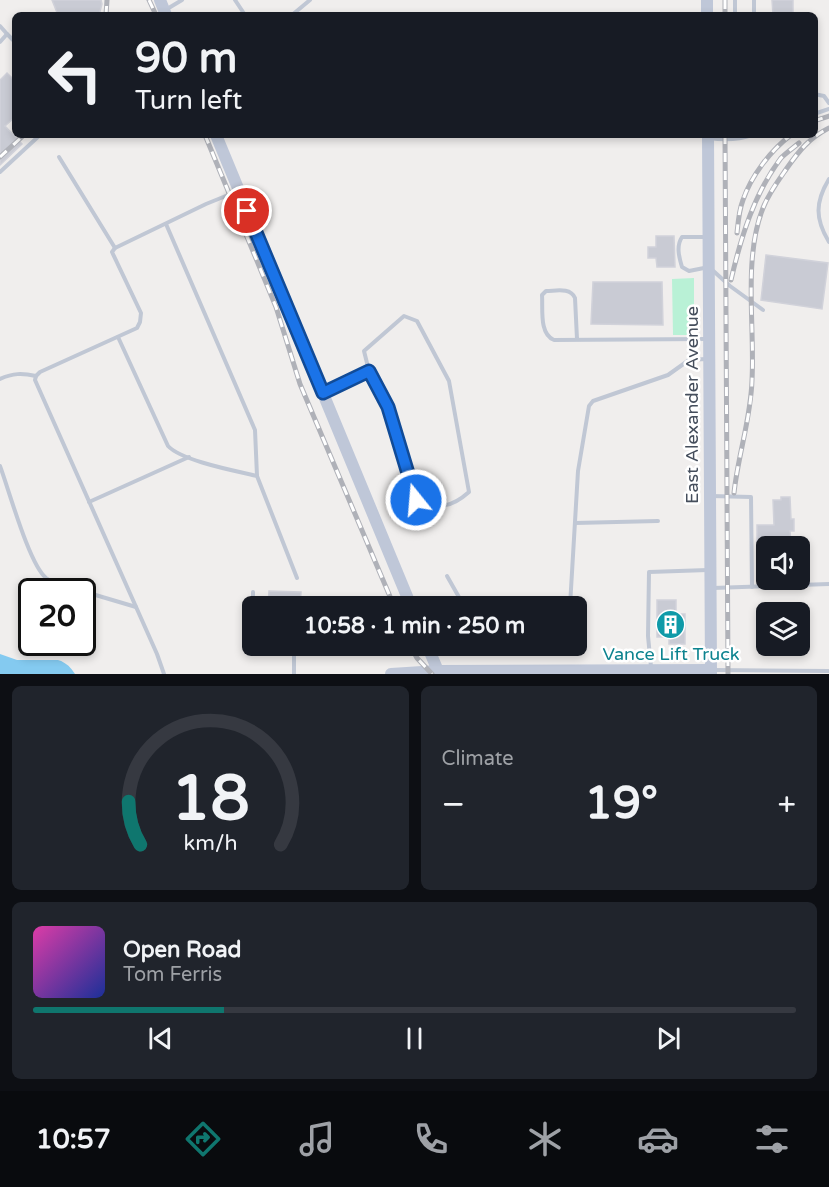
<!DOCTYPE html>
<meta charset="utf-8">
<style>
:root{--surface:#171b24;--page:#20242c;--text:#f1f3f6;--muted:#9ea1a6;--line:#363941;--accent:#0f766e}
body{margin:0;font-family:"Varela Round",sans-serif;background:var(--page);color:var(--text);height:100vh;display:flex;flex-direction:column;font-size:22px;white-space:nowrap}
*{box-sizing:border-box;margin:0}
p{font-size:20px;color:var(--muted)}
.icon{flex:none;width:33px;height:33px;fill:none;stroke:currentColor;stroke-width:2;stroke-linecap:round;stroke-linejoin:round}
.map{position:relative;height:674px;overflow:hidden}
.sheet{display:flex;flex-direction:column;gap:12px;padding:12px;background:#0d0f14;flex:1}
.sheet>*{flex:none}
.banner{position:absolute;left:12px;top:12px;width:806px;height:126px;border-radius:9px;box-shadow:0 3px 9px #0003;background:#171b24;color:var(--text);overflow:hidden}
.controls{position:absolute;left:756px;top:536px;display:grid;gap:12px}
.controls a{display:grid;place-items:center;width:54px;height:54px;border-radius:9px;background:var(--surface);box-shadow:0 3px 9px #0003;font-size:30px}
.speed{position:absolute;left:18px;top:578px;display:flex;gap:12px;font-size:30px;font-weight:700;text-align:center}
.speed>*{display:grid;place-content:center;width:78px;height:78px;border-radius:50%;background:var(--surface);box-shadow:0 3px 9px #0003;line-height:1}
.speed .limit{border:3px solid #111;border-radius:9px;background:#fff;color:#111}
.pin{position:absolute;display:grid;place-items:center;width:51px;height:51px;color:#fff;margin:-26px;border:3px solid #fff;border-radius:50%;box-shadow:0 2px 6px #0007}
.me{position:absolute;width:66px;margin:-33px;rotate:343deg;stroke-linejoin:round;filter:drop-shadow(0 0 4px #0008)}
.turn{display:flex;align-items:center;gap:21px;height:126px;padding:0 24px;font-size:27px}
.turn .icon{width:78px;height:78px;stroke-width:2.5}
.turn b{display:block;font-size:42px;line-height:51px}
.big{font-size:45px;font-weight:700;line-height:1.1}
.sheet .tile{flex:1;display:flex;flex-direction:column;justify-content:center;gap:9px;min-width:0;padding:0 21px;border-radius:9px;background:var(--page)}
.sheet .dial{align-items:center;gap:0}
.dial svg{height:156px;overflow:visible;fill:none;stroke:var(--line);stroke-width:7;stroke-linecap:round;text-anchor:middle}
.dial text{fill:var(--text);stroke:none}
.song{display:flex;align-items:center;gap:18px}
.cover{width:72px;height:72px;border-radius:9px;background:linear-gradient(135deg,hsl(320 70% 55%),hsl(230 70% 35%))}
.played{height:6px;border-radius:3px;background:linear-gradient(90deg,var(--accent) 25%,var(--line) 25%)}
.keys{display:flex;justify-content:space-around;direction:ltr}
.heat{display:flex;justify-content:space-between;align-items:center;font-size:33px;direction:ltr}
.sheet .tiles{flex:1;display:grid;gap:12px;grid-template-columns:1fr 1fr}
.tile:last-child{grid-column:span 2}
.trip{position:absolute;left:242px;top:596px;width:345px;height:60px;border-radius:9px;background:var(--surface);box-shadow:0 3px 9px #0003;font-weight:700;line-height:60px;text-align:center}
.tabs{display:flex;height:96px;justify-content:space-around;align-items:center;background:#090b0e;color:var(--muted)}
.tabs .icon{width:42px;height:42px}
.tabs .current{color:var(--accent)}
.tabs b{font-size:27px;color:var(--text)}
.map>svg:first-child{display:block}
.green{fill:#b9f1d6}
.water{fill:#84caf0}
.pier{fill:#f0eeed}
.building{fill:#c9cbd4;stroke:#d1d2da;stroke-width:1.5}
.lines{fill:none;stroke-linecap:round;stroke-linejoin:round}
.lane{stroke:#c0c7d4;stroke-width:4}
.secondary{stroke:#bfc7d8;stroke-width:12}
.rail-casing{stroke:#afb1b8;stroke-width:5}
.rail{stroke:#fff;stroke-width:3;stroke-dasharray:9;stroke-linecap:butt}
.route-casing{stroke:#114b97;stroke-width:15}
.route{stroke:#1a73e8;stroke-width:10}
.labels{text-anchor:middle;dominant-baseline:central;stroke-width:5;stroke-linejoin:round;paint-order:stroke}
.street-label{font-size:18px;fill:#454e5c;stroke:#fff}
.culture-label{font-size:18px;fill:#0d838f;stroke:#fff}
</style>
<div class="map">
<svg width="829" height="674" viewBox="0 0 829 674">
<rect width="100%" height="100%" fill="#f0eeed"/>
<!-- green -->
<polygon class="green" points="694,278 694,335 673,335 672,279"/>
<!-- water -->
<path class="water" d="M0,639C3,642 6,647 10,650C32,666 59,647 75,674H0Z"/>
<!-- pier -->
<polygon class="pier" points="0,638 12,648 21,652 64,658 62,660 17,660 0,654"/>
<!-- building -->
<g class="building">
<polygon points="52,0 101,0 102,4 99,15 58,15"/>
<polygon points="772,0 793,0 793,15 773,15"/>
<polygon points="7,73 15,81 15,117 5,126 22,144 0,165 0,80"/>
<polygon points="656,236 674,236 675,267 657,267 656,258 648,258 648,247 656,247"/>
<polygon points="766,255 828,263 822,309 761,300"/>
<polygon points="593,282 662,282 663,325 591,324"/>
<polygon points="781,497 790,497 791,519 794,519 794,531 790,531 791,546 773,546 773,541 757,542 757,525 774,525 773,500 781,500"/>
<polygon points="269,591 301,592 300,606 268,606"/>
<polygon points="657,600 676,600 676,614 685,614 685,644 669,644 669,637 657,637"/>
<polygon points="800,607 807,607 808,639 800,639"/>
</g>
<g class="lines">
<!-- lane -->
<g class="lane">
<polyline points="235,0 245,15"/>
<polyline points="735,0 735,15"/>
<polyline points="754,0 754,15"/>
<polyline points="167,9 182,0"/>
<polyline points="292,15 310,0"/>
<polyline points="0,26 7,34"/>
<polyline points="0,42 7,34 15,42"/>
<polyline points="814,94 824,96 829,103"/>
<polyline points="814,114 829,109"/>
<path d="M709,138C724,140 738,140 752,135"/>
<polyline points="59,157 115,248"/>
<polyline points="0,172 40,135"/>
<path d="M829,179C815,202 815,219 829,242"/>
<polyline points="166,224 255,430 257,476 297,578"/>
<path d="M706,237H682C676,246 679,257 682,267L689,271L709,267L730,286L763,310"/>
<path d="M118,337L168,446C182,461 236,471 257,476"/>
<path d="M577,339L575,298C570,287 556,291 546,291L542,295C543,309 539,334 554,340L706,339"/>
<path d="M0,379C13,373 22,373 36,376"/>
<path d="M323,392L369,371L388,407L416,500C439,509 451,508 469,492L449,381L417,321L404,316L364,351L369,371"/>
<path d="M0,466C9,490 29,564 46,578C57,586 68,588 81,591"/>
<polyline points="711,496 751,497 752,587"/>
<polyline points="89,502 189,457"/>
<polyline points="575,523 658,521"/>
<polyline points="447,576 464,606"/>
<polyline points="713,588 829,584"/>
<polyline points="82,591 136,607"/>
<polyline points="253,592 253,606"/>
<polyline points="570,606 578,471 589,406 593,401 668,375 689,360 706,359"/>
<polyline points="294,645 294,674"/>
<polyline points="651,667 648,636 649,572 708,570"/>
<polyline points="713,670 829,671"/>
<polyline points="164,674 157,654 35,380 36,376 40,372 137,328 140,322 141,313 112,252 115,248 206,204 238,191"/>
</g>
<!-- secondary -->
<g class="secondary">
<polyline points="160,0 166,15"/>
<polyline points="707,0 707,15"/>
<polyline points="216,135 411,606"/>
<polyline points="708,135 711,674"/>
<polyline points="427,645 438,671"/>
<polyline points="391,674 438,671 711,670"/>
</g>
<defs>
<g id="rail">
<polyline points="149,0 156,15"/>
<polyline points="725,0 725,15"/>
<polyline points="106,15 107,0"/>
<polyline points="814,121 829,116"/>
<polyline points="205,135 276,307 300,384 394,606"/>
<polyline points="725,135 728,674"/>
<polyline points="0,157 24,135"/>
<path d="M737,233C738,223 739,210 743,200C751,176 771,150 791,135"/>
<path d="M731,280C741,237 754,194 781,158C786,153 793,148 799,143"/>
<path d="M734,493C738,455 751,418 752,380C755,327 743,258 763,208C769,193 778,181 787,168C799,151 809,138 829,128"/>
<polyline points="410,645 417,658 432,674"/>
</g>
</defs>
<!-- rail casing -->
<use href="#rail" class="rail-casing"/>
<!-- rail -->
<use href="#rail" class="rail"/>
</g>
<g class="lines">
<defs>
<polyline id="route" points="247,211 323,393 369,371 388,407 416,500"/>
</defs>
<!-- route casing -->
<use href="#route" class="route-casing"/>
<!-- route -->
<use href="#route" class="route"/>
</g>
<!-- icons -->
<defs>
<symbol id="building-disc" viewBox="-11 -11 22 22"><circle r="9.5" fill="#0f9aa8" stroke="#fff"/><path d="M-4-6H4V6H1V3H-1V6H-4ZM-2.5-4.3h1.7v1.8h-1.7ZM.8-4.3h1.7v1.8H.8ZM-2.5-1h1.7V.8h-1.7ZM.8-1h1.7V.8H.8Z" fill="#fff"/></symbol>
</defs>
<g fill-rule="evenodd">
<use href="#building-disc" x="654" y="608" width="33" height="33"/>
</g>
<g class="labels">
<!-- street labels -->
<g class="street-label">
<text transform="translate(692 405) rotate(-90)">East Alexander Avenue</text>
</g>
<!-- culture labels -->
<g class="culture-label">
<text x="671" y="654">Vance Lift Truck</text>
</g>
</g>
</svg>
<div class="controls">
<a><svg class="icon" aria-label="sound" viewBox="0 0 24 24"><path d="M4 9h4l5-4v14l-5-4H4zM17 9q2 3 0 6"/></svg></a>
<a><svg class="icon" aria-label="layers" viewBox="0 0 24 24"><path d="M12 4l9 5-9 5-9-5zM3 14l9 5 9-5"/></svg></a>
</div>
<div class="speed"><div class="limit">20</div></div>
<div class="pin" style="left:247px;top:211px;background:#d93025"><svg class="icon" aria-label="arrive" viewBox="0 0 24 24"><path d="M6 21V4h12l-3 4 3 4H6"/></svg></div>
<svg class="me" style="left:416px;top:500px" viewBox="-20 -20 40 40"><circle r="17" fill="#1a73e8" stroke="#fff" stroke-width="3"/><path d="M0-11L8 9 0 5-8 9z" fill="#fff"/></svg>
<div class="trip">10:58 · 1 min · 250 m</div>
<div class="banner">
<div class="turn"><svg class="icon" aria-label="left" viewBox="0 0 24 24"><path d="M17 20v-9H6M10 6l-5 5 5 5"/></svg><div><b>90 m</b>Turn left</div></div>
</div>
</div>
<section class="sheet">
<div class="tiles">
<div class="tile dial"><svg viewBox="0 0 100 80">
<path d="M14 69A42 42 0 1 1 86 69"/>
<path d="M14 69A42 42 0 0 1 8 47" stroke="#0f766e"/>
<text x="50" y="56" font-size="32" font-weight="700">18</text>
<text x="50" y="72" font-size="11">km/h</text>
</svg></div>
<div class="tile"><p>Climate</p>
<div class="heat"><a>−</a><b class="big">19°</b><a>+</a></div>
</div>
<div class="tile">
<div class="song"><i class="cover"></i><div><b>Open Road</b><p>Tom Ferris</p></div></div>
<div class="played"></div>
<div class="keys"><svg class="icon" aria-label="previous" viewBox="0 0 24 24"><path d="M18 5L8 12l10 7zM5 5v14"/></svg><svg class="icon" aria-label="pause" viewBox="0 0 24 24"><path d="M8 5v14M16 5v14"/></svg><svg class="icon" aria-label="next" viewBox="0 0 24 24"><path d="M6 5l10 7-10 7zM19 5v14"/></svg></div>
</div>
</div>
</section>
<nav class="tabs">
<b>10:57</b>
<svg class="icon current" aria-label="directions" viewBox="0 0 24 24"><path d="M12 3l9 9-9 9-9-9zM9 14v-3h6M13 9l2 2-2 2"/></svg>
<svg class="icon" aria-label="music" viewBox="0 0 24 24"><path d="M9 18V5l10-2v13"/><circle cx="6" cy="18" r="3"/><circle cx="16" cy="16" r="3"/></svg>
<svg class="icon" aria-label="phone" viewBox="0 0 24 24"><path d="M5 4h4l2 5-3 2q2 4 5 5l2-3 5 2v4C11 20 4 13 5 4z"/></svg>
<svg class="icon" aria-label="climate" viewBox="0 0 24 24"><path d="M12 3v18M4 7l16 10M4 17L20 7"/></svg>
<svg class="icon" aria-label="car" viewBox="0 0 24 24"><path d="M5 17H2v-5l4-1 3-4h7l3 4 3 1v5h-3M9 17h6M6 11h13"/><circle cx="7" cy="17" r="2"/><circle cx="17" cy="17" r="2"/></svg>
<svg class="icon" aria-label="filters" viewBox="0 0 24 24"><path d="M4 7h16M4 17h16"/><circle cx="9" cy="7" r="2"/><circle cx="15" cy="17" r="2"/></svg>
</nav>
